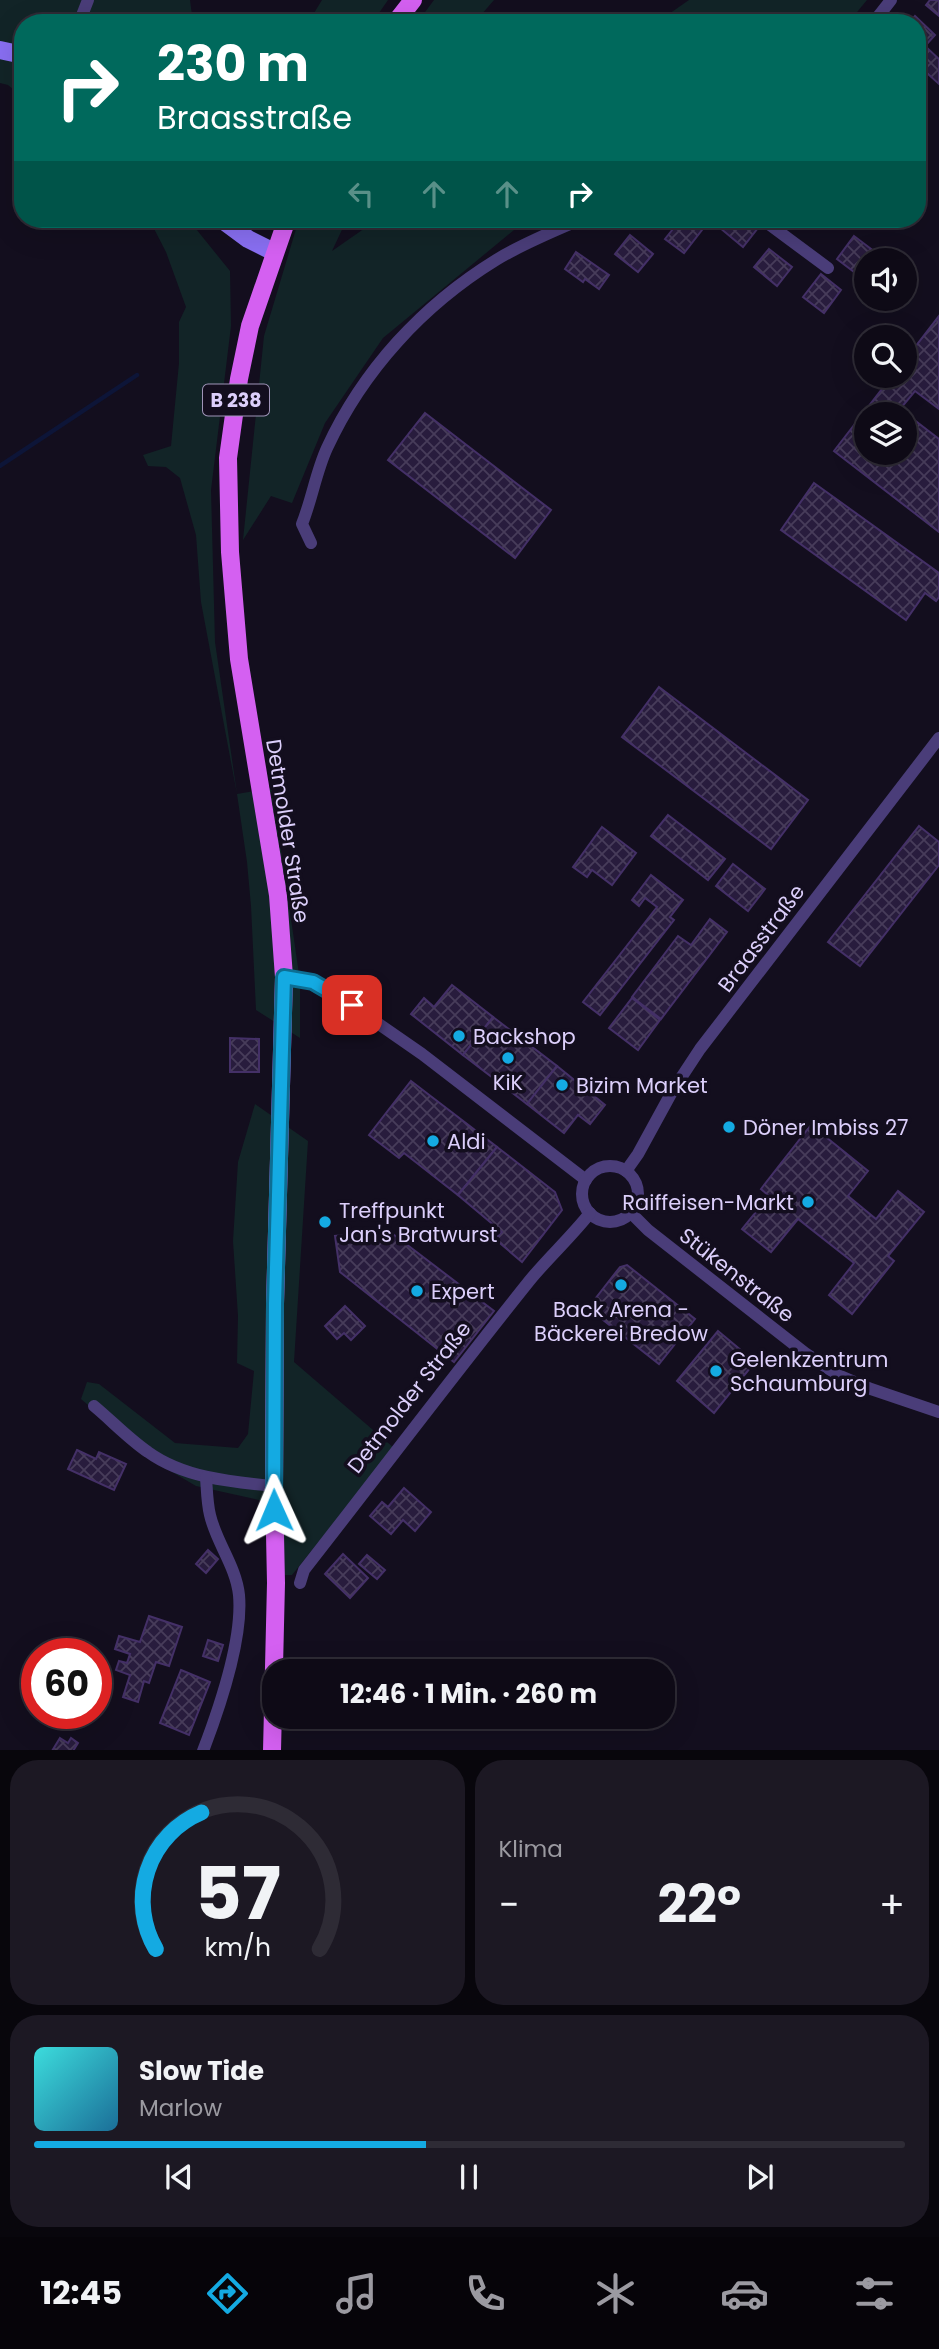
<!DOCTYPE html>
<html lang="de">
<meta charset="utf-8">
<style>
:root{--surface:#0e0a16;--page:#1c1823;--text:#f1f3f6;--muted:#9b9aa1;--line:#2e2b35;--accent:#14aae2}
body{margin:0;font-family:Poppins,sans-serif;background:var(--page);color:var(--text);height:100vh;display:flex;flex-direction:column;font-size:26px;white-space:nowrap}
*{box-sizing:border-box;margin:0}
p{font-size:23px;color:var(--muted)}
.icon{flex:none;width:38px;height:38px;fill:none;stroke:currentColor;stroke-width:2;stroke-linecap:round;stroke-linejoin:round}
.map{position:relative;height:1750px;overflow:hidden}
.side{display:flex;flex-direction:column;gap:10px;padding:10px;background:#08060c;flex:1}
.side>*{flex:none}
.top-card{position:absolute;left:14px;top:14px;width:912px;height:214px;border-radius:28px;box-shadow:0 7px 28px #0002,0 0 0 2px var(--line);background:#00695c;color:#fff;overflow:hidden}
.tools{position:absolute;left:854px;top:248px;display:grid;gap:14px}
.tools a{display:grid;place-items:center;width:63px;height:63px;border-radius:50%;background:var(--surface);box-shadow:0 7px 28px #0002,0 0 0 2px var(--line);font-size:35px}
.speed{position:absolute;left:21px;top:1638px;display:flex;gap:14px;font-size:35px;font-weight:700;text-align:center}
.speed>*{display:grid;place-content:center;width:91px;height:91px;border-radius:50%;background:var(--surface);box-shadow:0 7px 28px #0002,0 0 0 2px var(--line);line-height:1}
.speed .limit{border:10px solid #d22;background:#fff;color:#111}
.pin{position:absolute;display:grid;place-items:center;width:60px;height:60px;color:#fff;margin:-30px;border-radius:14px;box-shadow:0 4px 10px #0006}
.me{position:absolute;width:77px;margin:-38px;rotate:359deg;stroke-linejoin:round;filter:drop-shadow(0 0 5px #0008)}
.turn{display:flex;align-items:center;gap:24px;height:147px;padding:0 28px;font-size:32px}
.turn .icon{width:91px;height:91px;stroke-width:2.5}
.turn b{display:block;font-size:49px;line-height:60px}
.lanes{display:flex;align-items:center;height:66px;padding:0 28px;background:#0003;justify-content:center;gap:35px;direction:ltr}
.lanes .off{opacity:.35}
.big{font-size:52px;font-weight:700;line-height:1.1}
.side .tile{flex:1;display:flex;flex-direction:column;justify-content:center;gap:10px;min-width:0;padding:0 24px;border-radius:28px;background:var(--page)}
.side .dial{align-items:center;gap:0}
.dial svg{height:182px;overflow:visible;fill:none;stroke:var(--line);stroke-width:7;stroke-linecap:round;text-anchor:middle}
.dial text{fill:var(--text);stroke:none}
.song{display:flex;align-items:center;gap:21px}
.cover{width:84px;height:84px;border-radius:10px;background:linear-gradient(135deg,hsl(180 70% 55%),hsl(200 70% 35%))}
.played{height:7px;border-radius:4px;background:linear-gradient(90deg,var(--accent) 45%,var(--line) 45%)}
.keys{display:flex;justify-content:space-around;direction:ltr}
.heat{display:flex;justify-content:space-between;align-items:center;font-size:38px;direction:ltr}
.side .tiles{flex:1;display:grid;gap:10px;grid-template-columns:1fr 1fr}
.tile:last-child{grid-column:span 2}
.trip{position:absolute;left:262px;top:1659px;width:413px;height:70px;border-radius:28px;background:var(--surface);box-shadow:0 7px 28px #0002,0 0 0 2px var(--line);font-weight:700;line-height:70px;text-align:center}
.tabs{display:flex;height:112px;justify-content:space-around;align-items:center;background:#060409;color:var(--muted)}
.tabs .icon{width:49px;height:49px}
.tabs .selected{color:var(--accent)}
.tabs b{font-size:32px;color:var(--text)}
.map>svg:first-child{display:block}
.grass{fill:#122427}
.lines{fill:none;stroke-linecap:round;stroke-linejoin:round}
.stream{stroke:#0d1538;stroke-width:4.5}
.building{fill:url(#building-cross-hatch);stroke:#443067;stroke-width:2;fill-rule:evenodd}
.minor{stroke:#4a3d79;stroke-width:12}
.secondary{stroke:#896ff2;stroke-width:18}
.primary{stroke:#d460f1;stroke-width:18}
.route-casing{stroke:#0d6e93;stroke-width:18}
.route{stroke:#14aae2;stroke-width:12}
.poi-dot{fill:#14aae2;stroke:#130e1e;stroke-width:2.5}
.labels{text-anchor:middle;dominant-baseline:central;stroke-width:7;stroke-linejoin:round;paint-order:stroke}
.shield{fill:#130e1e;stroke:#a095b9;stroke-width:2}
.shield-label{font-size:19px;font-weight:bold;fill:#dccffb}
.street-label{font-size:21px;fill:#dccffb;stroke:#130e1e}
.poi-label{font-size:21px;fill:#dccffb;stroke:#130e1e;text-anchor:start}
</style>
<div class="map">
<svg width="939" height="1751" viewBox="0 0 939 1751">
<defs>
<pattern id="building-cross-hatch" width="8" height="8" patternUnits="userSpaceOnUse" patternTransform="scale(1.75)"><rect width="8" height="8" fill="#281c3d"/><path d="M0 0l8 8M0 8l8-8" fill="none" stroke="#473c5a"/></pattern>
</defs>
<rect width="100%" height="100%" fill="#130e1e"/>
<!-- grass -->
<g class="grass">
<polygon points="0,0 190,0 193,23 23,23 23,97 8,85 0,83"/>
<polygon points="322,0 388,0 372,23 308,23"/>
<polygon points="434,0 494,0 474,23 417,23"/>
<polygon points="689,0 867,0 848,23 656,23"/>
<polygon points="149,219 188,219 230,271 231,326 211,490 215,642 237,794 272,788 300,981 300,1038 256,1010 251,906 247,862 237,794 201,602 196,535 180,478 166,467 148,466 143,455 171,446 179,363 179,322 186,307 166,252"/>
<polygon points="299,219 347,219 332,251 378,219 549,219 514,230 383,338 325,423 292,503 271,496 243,540 264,336"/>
<polygon points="255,1104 308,1141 294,1362 394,1448 292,1575 268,1575 268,1502 196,1486 155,1462 81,1399 87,1382 99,1384 175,1443 238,1448 248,1434 254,1371 237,1363 238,1316 233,1241 238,1162"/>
</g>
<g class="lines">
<!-- stream -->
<polyline class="stream" points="0,466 137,375"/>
</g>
<!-- building -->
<g class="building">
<polygon points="930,0 939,0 939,16 926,5"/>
<polygon points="915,16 935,35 925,46 939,59 939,84 917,64 917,23 909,23"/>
<polygon points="681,219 687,219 702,230 684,253 665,239"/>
<polygon points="728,219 746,219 758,228 743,247 720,228"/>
<polygon points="630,235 653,254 638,272 615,254"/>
<polygon points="854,236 875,252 869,261 866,261 858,275 837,259"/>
<polygon points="769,249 792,267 777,286 754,267"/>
<polygon points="576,252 609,275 599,289 585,279 583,282 565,269"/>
<polygon points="821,274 841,290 824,313 803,297"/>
<path d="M939,316V409L915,391L900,409L939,439V532L834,451L892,376H905V360ZM866,415H905V453H866Z"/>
<polygon points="425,413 551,510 515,558 388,460"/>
<polygon points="814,483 939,573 939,597 936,601 925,593 906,620 781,530"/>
<polygon points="659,687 808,800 771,849 622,737"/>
<polygon points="668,815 725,859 708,880 651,836"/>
<polygon points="919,826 939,842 939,865 860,966 828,942"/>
<polygon points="602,827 636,853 612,885 592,870 587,877 573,867"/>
<polygon points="733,864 765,889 748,911 716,886"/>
<polygon points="651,875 683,900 670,917 674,920 600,1015 583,1002 657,907 645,898 639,906 632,900"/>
<polygon points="710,919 727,932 661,1019 632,997 678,936 691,945"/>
<polygon points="452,985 493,1017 463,1055 411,1014 424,998 434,1007"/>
<polygon points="632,998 660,1020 638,1050 609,1028"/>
<polygon points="493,1017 557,1066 527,1104 463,1055"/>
<polygon points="230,1038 259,1039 259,1072 230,1072"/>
<polygon points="557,1066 605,1105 590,1124 578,1115 564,1133 527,1104"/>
<polygon points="411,1081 497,1147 458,1195 404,1153 399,1158 369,1135"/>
<polygon points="811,1125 868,1171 848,1196 876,1219 898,1191 924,1212 888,1256 894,1261 852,1314 829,1295 854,1263 798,1219 771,1252 742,1229 769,1196 761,1189"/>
<polygon points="497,1147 555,1192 562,1210 522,1262 495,1239 502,1232 458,1195"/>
<polygon points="389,1231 494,1311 454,1362 340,1272 335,1236"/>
<polygon points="627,1265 695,1319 659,1364 588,1308 620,1267"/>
<polygon points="345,1306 365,1326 351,1340 344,1333 337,1339 325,1326"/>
<polygon points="718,1331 755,1362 714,1413 677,1381"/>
<polygon points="77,1450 96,1459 99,1452 126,1464 114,1490 68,1469"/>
<polygon points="404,1488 431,1512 415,1531 403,1520 391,1534 370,1516 382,1502 388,1507"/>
<polygon points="208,1550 218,1559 206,1573 196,1564"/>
<polygon points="343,1554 368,1578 350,1598 325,1574"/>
<polygon points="367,1555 385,1570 377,1579 359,1564"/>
<polygon points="149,1616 182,1627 169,1666 156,1662 149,1683 144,1681 138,1702 123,1697 130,1675 116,1670 119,1661 127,1663 130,1654 115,1649 119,1636 140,1642"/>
<polygon points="208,1640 223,1645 218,1661 203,1656"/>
<polygon points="181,1670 210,1682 189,1735 160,1723"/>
<polygon points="60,1738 68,1743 71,1738 78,1743 73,1751 52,1751"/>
</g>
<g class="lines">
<!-- minor -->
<g class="minor">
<polyline points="79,23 88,0"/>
<polyline points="873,23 891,0"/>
<polyline points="762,219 828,268"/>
<path d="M311,543L302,524C312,499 316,472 327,448C363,370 423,305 496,260C522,244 554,231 582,219"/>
<polyline points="284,977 313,982 337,995 422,1054 586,1180"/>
<circle cx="610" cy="1194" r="28"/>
<polyline points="626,1171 638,1154 673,1090 700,1049 939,738"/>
<polyline points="631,1213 648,1230 805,1353 838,1375 871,1389 939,1412"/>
<path d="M94,1406C112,1421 129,1439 148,1452C184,1478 232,1482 274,1486"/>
<path d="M300,1583L304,1570C379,1474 453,1376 530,1280C549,1257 571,1237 590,1213"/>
<path d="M203,1751C219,1709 243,1639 239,1595C236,1566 216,1542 210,1515C207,1503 207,1490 206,1477"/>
</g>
<!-- secondary -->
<g class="secondary">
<polyline points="0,50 23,55"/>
<polyline points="221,219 248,239 274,252"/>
</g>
<!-- primary -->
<g class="primary">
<polyline points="395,23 413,0"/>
<polyline points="272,1751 276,1583 274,1486 275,1304 284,977 278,895 239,659 230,552 228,458 239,379 250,326 287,219"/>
</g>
</g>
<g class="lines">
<defs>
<polyline id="route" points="274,1510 275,1304 284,977 313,982 352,1005"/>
</defs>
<!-- route casing -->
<use href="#route" class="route-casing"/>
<!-- route -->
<use href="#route" class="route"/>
</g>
<!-- markers -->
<g class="poi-dot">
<circle cx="459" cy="1036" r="7"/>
<circle cx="508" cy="1058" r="7"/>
<circle cx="562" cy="1085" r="7"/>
<circle cx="729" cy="1127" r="7"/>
<circle cx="433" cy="1141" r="7"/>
<circle cx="808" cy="1202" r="7"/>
<circle cx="325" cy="1222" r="7"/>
<circle cx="621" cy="1285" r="7"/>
<circle cx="417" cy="1291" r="7"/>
<circle cx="716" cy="1371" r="7"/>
</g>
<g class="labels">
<!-- shield labels -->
<rect class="shield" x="203" y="384.5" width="66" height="31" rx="5"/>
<g class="shield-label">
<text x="236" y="400">B 238</text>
</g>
<!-- street labels -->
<g class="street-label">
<text transform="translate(288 831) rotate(81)">Detmolder Straße</text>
<text transform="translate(761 938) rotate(-53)">Braasstraße</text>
<text transform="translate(737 1275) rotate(38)">Stükenstraße</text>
<text transform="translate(409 1397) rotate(-52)">Detmolder Straße</text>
</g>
<!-- poi labels -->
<g class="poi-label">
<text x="473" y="1036">Backshop</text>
<text x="508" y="1082" text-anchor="middle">KiK</text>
<text x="576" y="1085">Bizim Market</text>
<text x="743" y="1127">Döner Imbiss 27</text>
<text x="447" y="1141">Aldi</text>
<text x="794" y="1202" text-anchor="end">Raiffeisen-Markt</text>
<text x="339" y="1210">Treffpunkt<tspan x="339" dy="24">Jan's Bratwurst</tspan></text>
<text x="431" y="1291">Expert</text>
<text x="621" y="1309" text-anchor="middle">Back Arena -<tspan x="621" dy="24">Bäckerei Bredow</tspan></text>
<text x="730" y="1359">Gelenkzentrum<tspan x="730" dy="24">Schaumburg</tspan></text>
</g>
</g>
</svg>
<div class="tools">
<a><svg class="icon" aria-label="sound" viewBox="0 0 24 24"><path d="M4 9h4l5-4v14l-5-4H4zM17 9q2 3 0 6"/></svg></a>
<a><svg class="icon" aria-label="search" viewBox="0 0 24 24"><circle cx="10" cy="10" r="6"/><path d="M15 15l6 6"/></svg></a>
<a><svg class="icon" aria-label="layers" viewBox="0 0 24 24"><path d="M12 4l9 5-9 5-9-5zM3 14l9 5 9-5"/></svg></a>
</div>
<div class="speed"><div class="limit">60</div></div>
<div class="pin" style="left:352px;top:1005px;background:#d93025"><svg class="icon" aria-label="arrive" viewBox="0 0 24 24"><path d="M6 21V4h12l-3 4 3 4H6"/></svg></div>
<svg class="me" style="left:274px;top:1510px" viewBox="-20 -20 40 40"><path d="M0-17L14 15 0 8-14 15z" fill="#14aae2" stroke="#fff" stroke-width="4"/></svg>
<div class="trip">12:46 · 1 Min. · 260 m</div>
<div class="top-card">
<div class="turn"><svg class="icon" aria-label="right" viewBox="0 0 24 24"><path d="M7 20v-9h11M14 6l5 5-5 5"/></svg><div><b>230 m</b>Braasstraße</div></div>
<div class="lanes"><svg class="icon off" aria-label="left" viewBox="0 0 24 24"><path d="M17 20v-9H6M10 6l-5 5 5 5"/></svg><svg class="icon off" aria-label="ahead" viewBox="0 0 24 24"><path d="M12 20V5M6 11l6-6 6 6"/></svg><svg class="icon off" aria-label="ahead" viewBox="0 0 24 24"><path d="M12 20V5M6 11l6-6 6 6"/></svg><svg class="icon" aria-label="right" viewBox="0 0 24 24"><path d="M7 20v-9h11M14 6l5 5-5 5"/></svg></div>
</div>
</div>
<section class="side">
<div class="tiles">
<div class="tile dial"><svg viewBox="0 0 100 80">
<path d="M14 69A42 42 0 1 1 86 69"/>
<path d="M14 69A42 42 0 0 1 34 9" stroke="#14aae2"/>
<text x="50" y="56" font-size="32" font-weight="700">57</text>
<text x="50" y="72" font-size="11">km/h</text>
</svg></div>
<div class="tile"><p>Klima</p>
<div class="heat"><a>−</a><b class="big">22°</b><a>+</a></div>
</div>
<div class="tile">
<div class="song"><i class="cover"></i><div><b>Slow Tide</b><p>Marlow</p></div></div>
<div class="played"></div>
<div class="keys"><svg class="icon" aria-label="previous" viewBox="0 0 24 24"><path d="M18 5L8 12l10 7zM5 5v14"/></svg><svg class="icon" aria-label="pause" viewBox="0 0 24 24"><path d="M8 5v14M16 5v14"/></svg><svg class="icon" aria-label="next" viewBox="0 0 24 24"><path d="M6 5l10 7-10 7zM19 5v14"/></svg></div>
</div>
</div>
</section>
<nav class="tabs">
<b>12:45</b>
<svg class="icon selected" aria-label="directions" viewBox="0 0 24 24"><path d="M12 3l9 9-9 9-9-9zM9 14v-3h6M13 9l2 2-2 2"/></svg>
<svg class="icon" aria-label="music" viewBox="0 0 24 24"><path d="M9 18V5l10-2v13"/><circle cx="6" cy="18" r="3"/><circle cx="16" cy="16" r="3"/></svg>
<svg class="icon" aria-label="phone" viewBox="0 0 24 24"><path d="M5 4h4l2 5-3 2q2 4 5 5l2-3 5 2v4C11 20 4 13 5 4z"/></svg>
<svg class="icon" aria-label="climate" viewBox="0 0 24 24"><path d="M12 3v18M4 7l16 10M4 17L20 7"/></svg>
<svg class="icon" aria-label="car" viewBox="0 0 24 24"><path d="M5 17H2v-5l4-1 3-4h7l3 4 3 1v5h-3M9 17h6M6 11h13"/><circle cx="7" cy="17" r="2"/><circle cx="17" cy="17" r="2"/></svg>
<svg class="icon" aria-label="filters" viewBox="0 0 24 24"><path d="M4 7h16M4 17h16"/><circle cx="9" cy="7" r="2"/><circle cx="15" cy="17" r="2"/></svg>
</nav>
